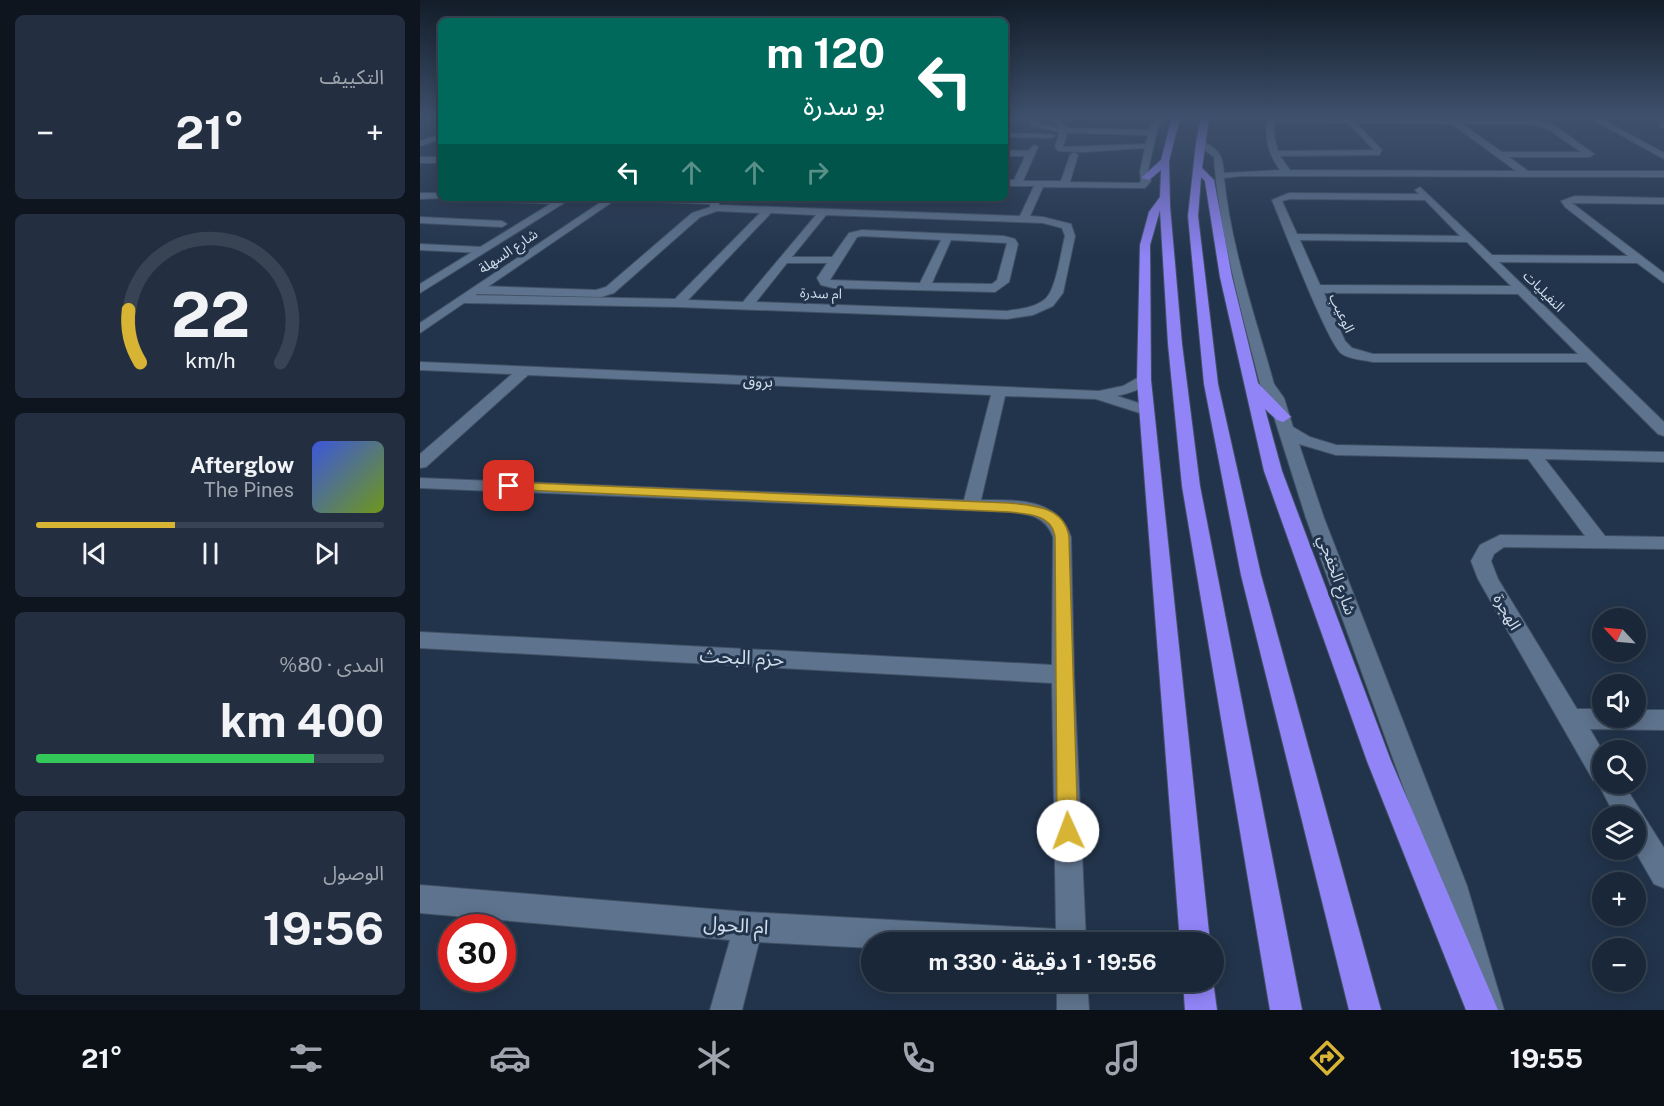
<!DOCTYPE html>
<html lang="ar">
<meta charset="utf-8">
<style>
:root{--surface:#1a2738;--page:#232f40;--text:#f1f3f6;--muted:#9fa5ae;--line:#384453;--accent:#d8b434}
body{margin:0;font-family:"Public Sans","Noto Sans Arabic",sans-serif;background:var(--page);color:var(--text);direction:rtl;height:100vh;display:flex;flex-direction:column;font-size:22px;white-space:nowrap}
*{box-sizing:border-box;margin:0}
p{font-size:20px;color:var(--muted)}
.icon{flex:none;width:33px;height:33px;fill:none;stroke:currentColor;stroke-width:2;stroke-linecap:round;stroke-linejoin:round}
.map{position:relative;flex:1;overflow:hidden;direction:ltr}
.panel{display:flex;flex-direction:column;gap:15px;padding:15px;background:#0e151f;width:420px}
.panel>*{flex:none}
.banner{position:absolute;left:18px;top:18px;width:570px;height:183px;border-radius:9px;box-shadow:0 3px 15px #0003,0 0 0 2px var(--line);direction:rtl;background:#00695c;color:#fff;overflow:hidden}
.needle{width:39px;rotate:296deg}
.buttons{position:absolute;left:1172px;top:608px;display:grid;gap:12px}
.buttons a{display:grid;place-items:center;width:54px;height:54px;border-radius:50%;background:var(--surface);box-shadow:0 3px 15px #0003,0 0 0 2px var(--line);font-size:30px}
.speed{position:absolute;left:18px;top:914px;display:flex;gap:12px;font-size:30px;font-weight:700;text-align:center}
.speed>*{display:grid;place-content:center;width:78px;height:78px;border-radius:50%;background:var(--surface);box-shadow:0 3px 15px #0003,0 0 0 2px var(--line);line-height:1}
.speed .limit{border:9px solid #d22;background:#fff;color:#111}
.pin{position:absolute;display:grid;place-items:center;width:51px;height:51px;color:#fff;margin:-26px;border-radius:12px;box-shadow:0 3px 9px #0006}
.me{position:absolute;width:66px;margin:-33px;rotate:358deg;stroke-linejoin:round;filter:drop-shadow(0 0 4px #0008)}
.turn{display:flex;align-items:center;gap:21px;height:126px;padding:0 24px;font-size:27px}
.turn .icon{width:78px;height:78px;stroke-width:2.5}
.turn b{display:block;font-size:42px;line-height:51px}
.lanes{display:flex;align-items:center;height:57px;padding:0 24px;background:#0003;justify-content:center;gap:30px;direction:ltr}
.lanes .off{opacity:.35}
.big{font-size:45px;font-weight:700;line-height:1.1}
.panel .tile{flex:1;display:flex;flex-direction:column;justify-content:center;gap:9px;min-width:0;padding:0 21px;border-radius:9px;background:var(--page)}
.panel .dial{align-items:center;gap:0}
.dial svg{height:156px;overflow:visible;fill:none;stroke:var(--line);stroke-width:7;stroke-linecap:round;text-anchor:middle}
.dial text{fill:var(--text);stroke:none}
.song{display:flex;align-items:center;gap:18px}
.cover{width:72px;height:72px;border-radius:9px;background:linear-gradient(135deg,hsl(230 70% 55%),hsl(80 70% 35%))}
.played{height:6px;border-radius:3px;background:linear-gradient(90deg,var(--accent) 40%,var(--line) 40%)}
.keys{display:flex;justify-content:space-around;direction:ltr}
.heat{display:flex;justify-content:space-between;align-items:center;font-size:33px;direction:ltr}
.charge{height:9px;border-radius:4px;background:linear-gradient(90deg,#34c759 80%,var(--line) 0)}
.trip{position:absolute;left:441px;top:932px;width:363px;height:60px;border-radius:30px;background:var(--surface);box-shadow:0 3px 15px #0003,0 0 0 2px var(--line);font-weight:700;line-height:60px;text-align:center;direction:rtl}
.dock{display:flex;height:96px;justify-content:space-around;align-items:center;background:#0a1016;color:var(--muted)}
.dock .icon{width:42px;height:42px}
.dock .selected{color:var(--accent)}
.dock b{font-size:27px;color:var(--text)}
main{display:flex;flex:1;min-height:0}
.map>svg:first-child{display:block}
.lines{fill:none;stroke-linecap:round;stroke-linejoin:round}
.street-casing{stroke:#415165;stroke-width:2}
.secondary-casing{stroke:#415165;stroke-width:2}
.highway-casing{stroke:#415165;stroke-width:2}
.street{fill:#5e738d;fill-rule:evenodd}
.secondary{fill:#5e738d;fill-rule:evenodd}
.highway{fill:#9084f7;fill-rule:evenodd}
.route{fill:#d8b434;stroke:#8c7522;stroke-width:1.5}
.labels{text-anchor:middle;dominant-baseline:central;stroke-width:6;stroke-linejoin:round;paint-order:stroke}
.far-street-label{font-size:14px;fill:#d0dceb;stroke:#22344b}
.street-label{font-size:16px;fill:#d0dceb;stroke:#22344b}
.near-street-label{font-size:20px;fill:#d0dceb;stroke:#22344b}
</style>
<main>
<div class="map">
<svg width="1244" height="1010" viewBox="0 0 1244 1010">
<rect width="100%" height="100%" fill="#22344b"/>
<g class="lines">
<defs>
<g id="street">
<path d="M616,117H627L619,121L622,125L638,127L634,121H640L647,128L729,130L731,123L740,117L747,119L738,126L728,171L731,181L725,188L623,187L610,216L623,217L651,224L655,236L643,293L633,306L613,315L587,319L258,307L45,303L39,299L45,295L255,299L340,213L297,211L280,217L194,293L181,297L58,294L52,290L58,286L176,290L186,287L272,213L290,207V204L216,201L211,198H293L299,200V205L600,216L614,186H585V180H594L605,156H585V150L608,151L614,145L618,147L603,181H641L650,155L654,152L658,155L650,182L719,183L721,181L720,171L725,148L664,152L638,151L635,147L639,132L611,126L612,120ZM647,133L728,135L726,144L643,147ZM351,213L396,215L323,302L268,300ZM406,215L623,223L642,228L645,236C641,251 636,292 624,300C614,308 599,309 587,311L336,302L367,263H407L397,278L401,285L413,288L575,292L589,282L598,244L595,239L584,236L442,230L429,233L412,257H372ZM442,236L521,240L500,283L410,280L437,237ZM531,240L587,243L577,280L572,284L512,283Z"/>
<polygon points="1168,117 1178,117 1244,153 1244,159"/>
<path d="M855,118L1113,120L1134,125L1174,154L1170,157H1089L1108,171H1244V177L821,176L804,178C811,248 835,316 854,384L864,398L873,427L890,437L916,445L1244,452V462L1125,459L1185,536L1244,537V549L1084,547L1074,554L1071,561L1078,579L1157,709H1182V717H1215V710H1244V730L1170,729L1182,750V783H1203L1244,848V888L1234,884L1214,849L1215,816H1195L1177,781L1173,780L1058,579L1051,561L1060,545L1080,535L1165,536L1108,459L916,455L879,444L904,518L1047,886L1084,1010H1052L1019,886L886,518L848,398L840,384C821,309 799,234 794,157L776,143L783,141C800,151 802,154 804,173L860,170C849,155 845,141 847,121ZM855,122L928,123L954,150L858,151L854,136ZM936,123L1032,124L1096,171L870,170L860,156L959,155L962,150ZM1042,124H1113L1128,129L1161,152H1082Z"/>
<polygon points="1241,121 1244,121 1244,128 1240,126"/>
<polygon points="585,133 631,134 635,136 631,138 585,137"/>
<polygon points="21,134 21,139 0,146 0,141"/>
<rect x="0" y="157" width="21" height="6"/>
<path d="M1000,187L1072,255L1208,256L1145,207L1141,201L1155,196L1244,198V204L1152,203L1244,273V283L1217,263L1079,262L1244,422V436L1238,434L1166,362H953C944,360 929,359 922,354C908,345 862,224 852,200L869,193L999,194L995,190ZM870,199L1005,200L1040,236L877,234L862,201ZM880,240L1047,242L1091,286L900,285ZM904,293L1098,294L1158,354H953L932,348L925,341Z"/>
<polygon points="0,193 21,193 21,198 24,198 0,199"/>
<polygon points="53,198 139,198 146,201 141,204 58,201"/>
<polygon points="0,217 82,221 87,224 82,227 0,223"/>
<polygon points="0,244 62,247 68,250 62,253 0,250"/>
<path d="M0,362L679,391L703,386L719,377H729L731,380C722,390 709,393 697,396L731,407L734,410L731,413L726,415L676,399L585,396L561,500C597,500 638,498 651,537L654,675L666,942H452V948L339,942L322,1010H290L310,940L0,913V885L328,912L636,929L632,683L0,648V632L632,665L633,537C626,517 610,514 591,512L0,488V478L544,500L571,395L108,375L6,467L0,468V454L92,374L0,370Z"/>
<polygon points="637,981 667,981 669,1010 637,1010"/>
</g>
<g id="secondary">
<polygon points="140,198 152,198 0,293 0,284"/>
<polygon points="187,198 198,198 0,333 0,323"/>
</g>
<g id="highway">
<polygon points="752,117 760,117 749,161 750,206 762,344 780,486 882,1010 850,1010 762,486 748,344 740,210 730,245 731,380 790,942 760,942 717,380 720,245 729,212 740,197 741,170 729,180 721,178 741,160"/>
<polygon points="781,117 789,117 782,168 794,180 812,277 838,383 871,417 863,422 857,420 845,409 862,471 971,761 1078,1010 1046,1010 947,761 844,471 800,277 785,181 781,177 778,216 798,384 841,575 961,1010 929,1010 821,575 784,384 768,216 776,143"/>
<polygon points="763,981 793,981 797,1010 765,1010"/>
</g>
</defs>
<!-- street casing -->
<use href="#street" class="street-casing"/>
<!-- secondary casing -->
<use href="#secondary" class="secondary-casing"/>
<!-- highway casing -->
<use href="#highway" class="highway-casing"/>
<!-- street -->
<use href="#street" class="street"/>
<!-- secondary -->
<use href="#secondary" class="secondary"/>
<!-- highway -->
<use href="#highway" class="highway"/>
</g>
<!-- sky -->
<linearGradient id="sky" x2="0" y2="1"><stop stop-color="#131d29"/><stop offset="0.45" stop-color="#3e506c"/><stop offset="1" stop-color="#3e506c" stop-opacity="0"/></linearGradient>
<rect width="1244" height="259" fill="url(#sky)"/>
<!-- route -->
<path class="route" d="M89,482L589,503C613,505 645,507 649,537L658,831L655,837L648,840L640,837L637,831L635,537C632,514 607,514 589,512L84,489L82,486Z"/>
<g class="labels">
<!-- far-street labels -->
<g class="far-street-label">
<text transform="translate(88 251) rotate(-34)">شارع السهلة</text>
<text transform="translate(1124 291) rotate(45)">النفيليات</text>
<text transform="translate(401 293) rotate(2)">ام سدرة</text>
<text transform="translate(922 313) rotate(65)">الوعيب</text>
</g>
<!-- street labels -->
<g class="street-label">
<text transform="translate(338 381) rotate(2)">بروق</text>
<text transform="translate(917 575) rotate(70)">شارع الخفجي</text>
<text transform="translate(1087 612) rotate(60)">الهجرة</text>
</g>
<!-- near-street labels -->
<g class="near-street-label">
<text transform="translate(322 657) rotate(3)">حزم البحث</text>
<text transform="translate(316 925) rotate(4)">ام الحول</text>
</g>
</g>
</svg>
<div class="buttons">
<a><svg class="needle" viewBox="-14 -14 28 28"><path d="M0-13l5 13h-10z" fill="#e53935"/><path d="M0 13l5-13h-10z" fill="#9fa5ae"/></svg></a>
<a><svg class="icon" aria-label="sound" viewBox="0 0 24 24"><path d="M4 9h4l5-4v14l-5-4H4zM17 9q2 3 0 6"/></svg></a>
<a><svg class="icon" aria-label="search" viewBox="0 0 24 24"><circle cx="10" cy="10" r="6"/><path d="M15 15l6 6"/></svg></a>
<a><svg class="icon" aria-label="layers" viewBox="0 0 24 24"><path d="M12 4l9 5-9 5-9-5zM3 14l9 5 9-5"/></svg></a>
<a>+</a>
<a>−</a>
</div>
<div class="speed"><div class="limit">30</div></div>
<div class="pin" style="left:89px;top:486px;background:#d93025"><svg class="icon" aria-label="arrive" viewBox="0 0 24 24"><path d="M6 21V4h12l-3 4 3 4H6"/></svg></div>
<svg class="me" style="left:648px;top:831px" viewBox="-20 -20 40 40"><circle r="19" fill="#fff"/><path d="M0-13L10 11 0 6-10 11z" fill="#d8b434"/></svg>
<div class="trip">19:56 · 1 دقيقة · 330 m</div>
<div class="banner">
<div class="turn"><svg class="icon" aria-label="left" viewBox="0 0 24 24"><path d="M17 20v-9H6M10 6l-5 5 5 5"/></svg><div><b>120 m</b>بو سدرة</div></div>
<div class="lanes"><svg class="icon" aria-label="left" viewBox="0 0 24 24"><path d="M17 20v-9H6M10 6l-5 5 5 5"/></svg><svg class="icon off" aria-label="ahead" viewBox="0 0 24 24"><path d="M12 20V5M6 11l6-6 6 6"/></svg><svg class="icon off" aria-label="ahead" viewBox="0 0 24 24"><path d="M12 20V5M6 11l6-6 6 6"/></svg><svg class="icon off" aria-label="right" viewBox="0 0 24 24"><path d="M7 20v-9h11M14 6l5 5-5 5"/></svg></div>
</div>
</div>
<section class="panel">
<div class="tile"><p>التكييف</p>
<div class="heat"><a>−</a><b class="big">21°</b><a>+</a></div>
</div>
<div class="tile dial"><svg viewBox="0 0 100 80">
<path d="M14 69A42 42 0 1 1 86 69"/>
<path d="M14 69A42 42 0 0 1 8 42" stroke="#d8b434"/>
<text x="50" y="56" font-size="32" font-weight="700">22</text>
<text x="50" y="72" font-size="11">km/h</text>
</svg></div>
<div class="tile">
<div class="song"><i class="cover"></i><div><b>Afterglow</b><p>The Pines</p></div></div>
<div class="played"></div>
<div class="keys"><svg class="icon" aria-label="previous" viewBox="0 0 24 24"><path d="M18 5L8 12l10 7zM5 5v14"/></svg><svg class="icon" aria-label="pause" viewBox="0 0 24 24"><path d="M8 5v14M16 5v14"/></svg><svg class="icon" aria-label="next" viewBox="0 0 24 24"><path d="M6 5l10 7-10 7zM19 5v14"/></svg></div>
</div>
<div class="tile"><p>المدى · 80%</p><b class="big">400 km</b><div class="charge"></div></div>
<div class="tile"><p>الوصول</p><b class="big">19:56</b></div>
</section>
</main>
<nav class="dock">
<b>19:55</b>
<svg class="icon selected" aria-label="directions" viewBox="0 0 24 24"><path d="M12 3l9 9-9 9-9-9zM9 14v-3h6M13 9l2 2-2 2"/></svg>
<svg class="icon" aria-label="music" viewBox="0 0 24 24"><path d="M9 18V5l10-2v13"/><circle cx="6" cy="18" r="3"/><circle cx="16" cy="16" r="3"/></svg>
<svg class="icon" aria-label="phone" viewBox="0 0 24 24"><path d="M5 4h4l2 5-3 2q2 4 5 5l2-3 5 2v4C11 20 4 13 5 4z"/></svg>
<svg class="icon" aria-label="climate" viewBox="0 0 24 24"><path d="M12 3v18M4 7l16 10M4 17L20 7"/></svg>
<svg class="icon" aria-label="car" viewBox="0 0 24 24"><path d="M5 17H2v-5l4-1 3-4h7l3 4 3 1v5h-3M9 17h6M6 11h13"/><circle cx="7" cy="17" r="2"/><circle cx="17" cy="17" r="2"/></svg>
<svg class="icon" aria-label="filters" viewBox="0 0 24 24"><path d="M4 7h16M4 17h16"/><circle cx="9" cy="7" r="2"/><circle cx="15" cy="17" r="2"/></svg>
<b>21°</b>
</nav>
